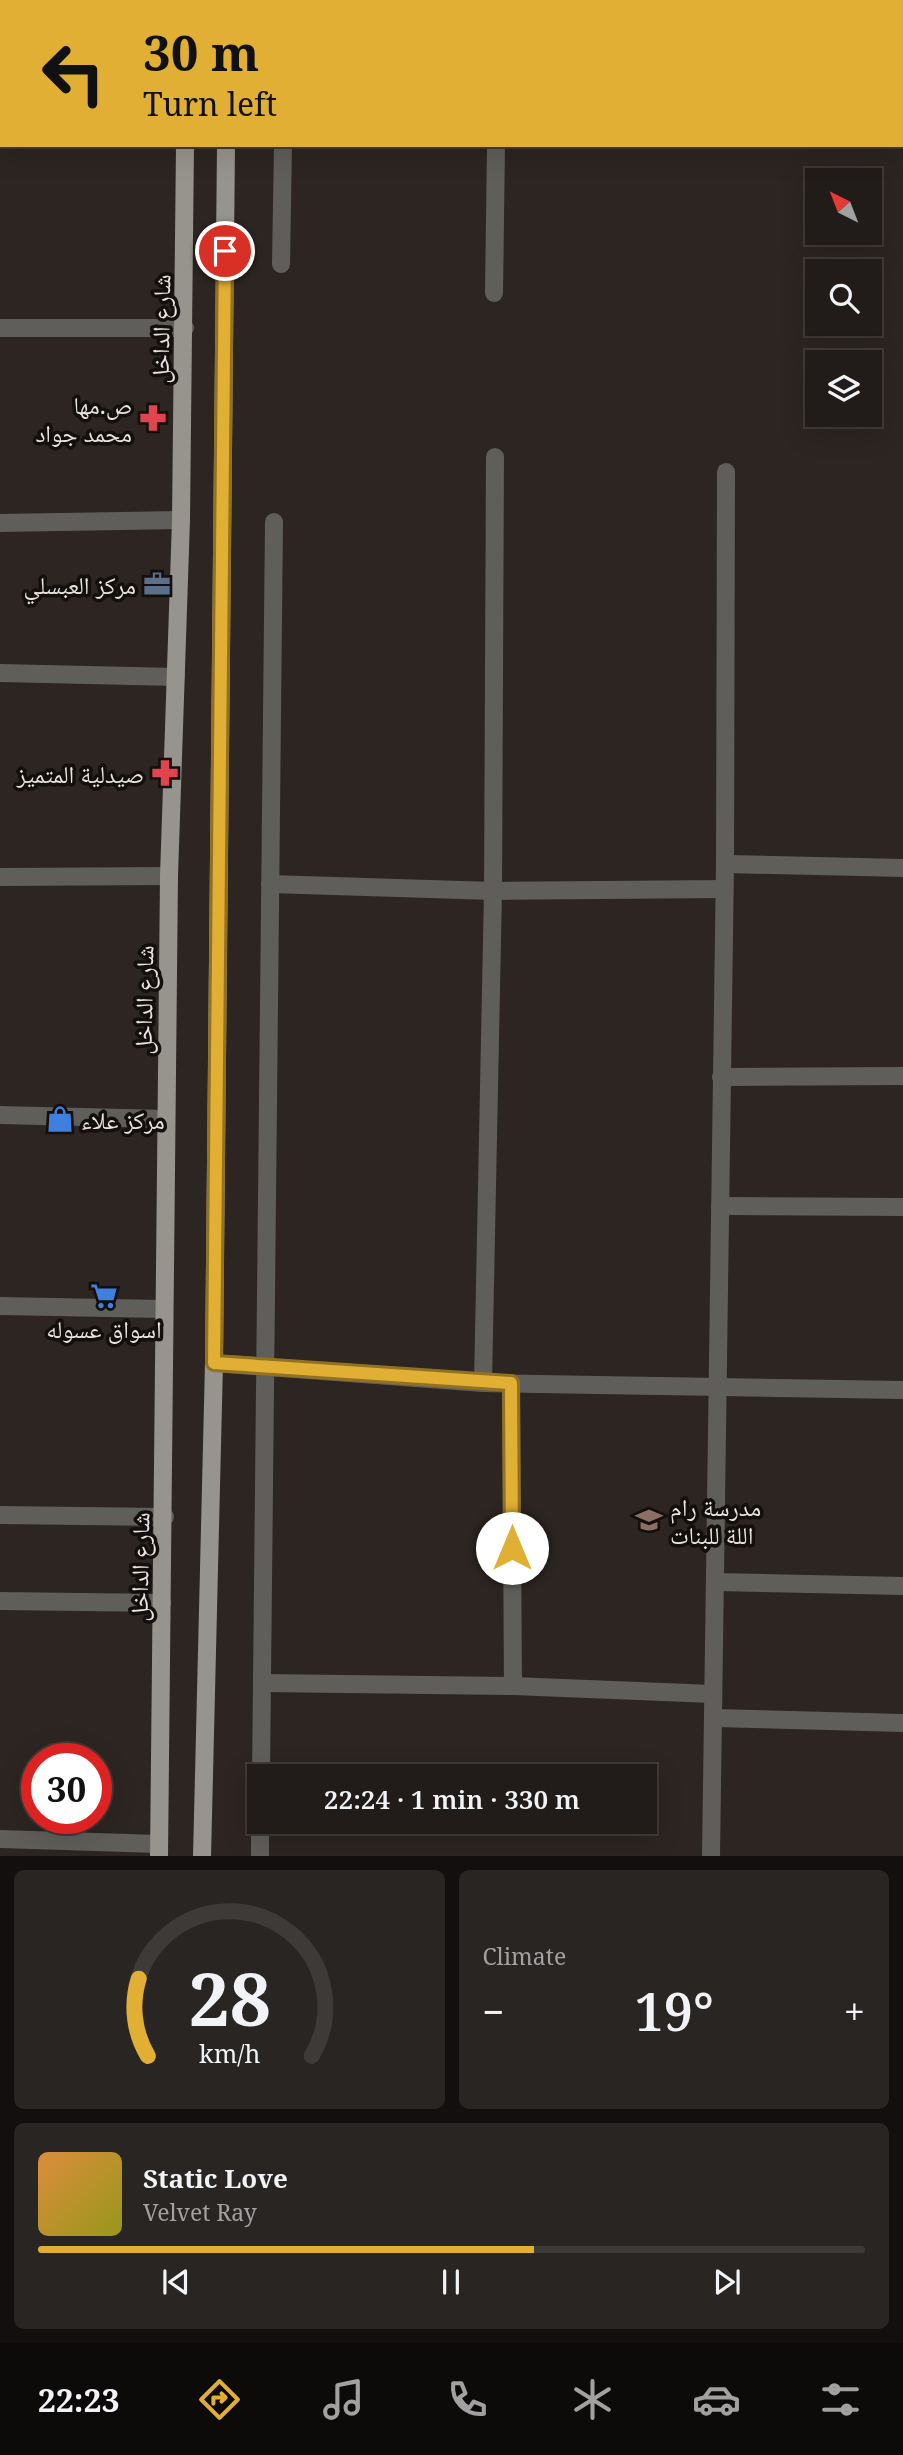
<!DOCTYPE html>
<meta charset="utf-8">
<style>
:root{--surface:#211c19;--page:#292522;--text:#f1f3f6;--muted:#a2a1a2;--line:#3e3a38;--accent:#e1af34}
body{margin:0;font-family:"Noto Serif","Noto Naskh Arabic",serif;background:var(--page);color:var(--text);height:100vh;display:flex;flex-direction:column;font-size:26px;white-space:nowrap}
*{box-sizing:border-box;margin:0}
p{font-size:23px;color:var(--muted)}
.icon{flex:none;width:38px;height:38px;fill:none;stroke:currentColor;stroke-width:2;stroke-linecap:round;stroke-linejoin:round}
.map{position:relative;height:1856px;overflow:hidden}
.panel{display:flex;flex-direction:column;gap:14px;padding:14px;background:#120f0e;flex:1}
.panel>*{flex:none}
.top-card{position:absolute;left:0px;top:0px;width:903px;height:147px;box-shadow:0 7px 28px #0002,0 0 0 2px var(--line);background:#e1af34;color:#111;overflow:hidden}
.needle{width:46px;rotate:318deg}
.tools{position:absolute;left:805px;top:168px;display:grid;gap:14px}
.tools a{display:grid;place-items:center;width:77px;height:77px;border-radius:0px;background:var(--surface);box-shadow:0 7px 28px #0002,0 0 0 2px var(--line);font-size:35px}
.speed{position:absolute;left:21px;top:1743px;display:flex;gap:14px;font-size:35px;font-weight:700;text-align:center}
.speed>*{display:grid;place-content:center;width:91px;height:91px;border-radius:50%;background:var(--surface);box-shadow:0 7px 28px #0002,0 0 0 2px var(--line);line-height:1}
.speed .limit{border:10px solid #d22;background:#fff;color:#111}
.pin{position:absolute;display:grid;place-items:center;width:60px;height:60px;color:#fff;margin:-30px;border:4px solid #fff;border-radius:50%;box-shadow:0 2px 7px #0007}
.me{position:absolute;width:77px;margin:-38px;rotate:0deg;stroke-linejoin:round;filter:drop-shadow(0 0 5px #0008)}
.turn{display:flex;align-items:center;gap:24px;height:147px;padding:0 28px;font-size:32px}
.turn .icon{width:91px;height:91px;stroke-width:2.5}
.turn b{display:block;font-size:49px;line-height:60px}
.big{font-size:52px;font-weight:600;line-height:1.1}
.panel .widget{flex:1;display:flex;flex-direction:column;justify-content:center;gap:10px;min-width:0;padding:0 24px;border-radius:10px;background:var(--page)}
.panel .dial{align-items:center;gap:0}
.dial svg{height:182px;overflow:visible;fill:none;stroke:var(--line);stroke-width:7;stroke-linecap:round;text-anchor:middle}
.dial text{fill:var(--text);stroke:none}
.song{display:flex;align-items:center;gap:21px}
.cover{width:84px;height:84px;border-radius:10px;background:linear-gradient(135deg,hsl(30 70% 55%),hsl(60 70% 35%))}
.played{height:7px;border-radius:4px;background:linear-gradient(90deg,var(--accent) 60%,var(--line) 60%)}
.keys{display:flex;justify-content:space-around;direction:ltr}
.heat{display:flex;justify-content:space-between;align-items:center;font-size:38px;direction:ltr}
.panel .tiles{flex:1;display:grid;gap:14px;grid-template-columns:1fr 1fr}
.widget:last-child{grid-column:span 2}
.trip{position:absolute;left:247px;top:1764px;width:410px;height:70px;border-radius:0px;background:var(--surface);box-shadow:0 7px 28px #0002,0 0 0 2px var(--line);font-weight:600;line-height:70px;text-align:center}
.tabs{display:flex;height:112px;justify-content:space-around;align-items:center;background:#0d0b0a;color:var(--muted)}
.tabs .icon{width:49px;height:49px}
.tabs .active{color:var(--accent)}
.tabs b{font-size:32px;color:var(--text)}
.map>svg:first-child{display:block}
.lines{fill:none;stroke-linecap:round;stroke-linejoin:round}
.minor{stroke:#5f5e5a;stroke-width:18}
.major{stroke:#96948c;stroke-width:18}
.route-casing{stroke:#927222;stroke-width:18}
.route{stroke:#e1af34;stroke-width:12}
.labels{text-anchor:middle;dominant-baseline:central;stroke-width:7;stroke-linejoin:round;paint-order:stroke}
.street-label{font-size:24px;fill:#e8e2e0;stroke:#120f0d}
.poi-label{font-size:24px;fill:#e8e2e0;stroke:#120f0d;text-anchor:end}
</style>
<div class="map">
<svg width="903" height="1857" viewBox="0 0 903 1857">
<rect width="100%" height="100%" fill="#2c2521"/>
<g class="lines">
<!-- minor -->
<g class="minor">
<polyline points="285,2 285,0"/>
<polyline points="499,2 499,0"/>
<polyline points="901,120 903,120"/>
<polyline points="0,131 2,131"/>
<polyline points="281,264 283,145"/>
<polyline points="494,293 496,145"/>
<polyline points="0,328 185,328"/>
<polyline points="0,523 181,520"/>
<polyline points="0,673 176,677"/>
<polyline points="725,864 903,868"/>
<polyline points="0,877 169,876"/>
<polyline points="270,884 493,891 724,889"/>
<polyline points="721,1077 903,1076"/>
<polyline points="0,1115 165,1119"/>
<polyline points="720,1206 903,1207"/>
<polyline points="0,1306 163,1309"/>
<polyline points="214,1363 483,1383 903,1390"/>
<polyline points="483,1383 493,891 495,457"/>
<polyline points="511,1383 513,1686"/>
<polyline points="0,1515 165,1517"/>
<polyline points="715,1582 903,1586"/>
<polyline points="0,1601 162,1603"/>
<polyline points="262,1683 513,1686 713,1694"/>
<polyline points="713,1718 903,1723"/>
<polyline points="261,1776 274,522"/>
<polyline points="0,1839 159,1844"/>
<polyline points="260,1857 260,1822"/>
<polyline points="711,1857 725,864 726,472"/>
</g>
<!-- major -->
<g class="major">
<polyline points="186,2 186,0"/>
<polyline points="227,2 227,0"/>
<polyline points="159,1857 169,876 181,520 185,145"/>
<polyline points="202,1857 214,1363 226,145"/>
</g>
</g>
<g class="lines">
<defs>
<polyline id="route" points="225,251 214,1363 511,1383 512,1548"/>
</defs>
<!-- route casing -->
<use href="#route" class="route-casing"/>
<!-- route -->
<use href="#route" class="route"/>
</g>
<!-- icons -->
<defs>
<symbol id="pharmacy-bare" viewBox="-9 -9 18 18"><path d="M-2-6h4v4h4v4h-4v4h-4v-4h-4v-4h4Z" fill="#e0444e" stroke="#120f0d" stroke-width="2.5" paint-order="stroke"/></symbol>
<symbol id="office-bare" viewBox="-9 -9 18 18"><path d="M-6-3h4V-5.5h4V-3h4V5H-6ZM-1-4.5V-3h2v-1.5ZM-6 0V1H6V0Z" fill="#5c6f8a" stroke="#120f0d" stroke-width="2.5" paint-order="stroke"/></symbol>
<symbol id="shop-bare" viewBox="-9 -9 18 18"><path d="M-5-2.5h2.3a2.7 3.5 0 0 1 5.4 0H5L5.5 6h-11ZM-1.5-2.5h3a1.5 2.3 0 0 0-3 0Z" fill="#3f7fe0" stroke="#120f0d" stroke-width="2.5" paint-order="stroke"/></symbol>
<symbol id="supermarket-bare" viewBox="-9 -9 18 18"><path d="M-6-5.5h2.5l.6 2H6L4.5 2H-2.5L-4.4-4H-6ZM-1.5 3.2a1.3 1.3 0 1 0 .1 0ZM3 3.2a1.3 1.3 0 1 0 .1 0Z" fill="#3f7fe0" stroke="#120f0d" stroke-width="2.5" paint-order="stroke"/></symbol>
<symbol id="school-bare" viewBox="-9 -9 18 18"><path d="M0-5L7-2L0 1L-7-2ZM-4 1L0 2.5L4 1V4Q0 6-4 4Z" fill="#8d6e63" stroke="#120f0d" stroke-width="2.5" paint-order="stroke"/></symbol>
</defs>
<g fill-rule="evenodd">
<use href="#pharmacy-bare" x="134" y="399" width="38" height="38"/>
<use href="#office-bare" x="138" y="565" width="38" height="38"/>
<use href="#pharmacy-bare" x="146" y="754" width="38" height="38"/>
<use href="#shop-bare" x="41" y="1100" width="38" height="38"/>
<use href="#supermarket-bare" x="85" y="1277" width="38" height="38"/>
<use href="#school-bare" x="630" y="1501" width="38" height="38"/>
</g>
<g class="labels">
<!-- street labels -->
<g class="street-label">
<text transform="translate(160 329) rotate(-89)">شارع الداخل</text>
<text transform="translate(143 1000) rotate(-89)">شارع الداخل</text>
<text transform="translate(139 1567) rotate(-89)">شارع الداخل</text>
</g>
<!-- poi labels -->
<g class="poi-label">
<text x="132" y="404">ص.مها<tspan x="132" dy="28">محمد جواد</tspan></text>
<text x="136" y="584">مركز العبسلي</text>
<text x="144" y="773">صيدلية المتميز</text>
<text x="81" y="1119" text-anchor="start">مركز علاء</text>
<text x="104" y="1328" text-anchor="middle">اسواق عسوله</text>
<text x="670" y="1506" text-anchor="start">مدرسة رام<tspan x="670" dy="28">اللة للبنات</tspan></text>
</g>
</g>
</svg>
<div class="tools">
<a><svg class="needle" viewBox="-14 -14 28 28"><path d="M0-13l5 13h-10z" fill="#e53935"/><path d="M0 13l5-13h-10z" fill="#a2a1a2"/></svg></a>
<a><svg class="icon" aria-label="search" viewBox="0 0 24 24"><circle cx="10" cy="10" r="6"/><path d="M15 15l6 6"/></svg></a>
<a><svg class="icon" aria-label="layers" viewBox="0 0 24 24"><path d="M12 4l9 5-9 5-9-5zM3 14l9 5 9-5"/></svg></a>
</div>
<div class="speed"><div class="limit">30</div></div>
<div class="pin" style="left:225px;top:251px;background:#d93025"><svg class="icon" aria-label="arrive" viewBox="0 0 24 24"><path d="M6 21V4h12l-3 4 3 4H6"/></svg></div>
<svg class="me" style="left:512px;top:1548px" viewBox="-20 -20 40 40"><circle r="19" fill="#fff"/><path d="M0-13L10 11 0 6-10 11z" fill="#e1af34"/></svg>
<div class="trip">22:24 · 1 min · 330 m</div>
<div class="top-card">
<div class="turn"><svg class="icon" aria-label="left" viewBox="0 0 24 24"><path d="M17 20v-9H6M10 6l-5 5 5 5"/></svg><div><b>30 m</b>Turn left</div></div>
</div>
</div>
<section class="panel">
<div class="tiles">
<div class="widget dial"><svg viewBox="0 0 100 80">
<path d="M14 69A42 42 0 1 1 86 69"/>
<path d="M14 69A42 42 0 0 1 10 35" stroke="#e1af34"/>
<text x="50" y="56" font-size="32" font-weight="700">28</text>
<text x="50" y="72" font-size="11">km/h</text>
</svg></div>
<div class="widget"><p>Climate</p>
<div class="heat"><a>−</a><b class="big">19°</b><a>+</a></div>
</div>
<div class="widget">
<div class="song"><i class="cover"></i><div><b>Static Love</b><p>Velvet Ray</p></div></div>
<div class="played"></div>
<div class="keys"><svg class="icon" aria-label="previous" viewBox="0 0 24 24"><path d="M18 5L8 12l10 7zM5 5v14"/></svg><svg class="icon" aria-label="pause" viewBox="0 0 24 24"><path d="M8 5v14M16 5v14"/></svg><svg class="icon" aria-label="next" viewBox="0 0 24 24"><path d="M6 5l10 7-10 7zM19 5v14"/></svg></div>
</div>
</div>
</section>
<nav class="tabs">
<b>22:23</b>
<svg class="icon active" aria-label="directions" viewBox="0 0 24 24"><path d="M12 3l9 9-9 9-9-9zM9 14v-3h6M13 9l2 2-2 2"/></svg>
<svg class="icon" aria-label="music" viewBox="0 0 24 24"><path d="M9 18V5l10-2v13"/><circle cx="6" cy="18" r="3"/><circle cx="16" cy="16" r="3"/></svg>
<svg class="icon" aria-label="phone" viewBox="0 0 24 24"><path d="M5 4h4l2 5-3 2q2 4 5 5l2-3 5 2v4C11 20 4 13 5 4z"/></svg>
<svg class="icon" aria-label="climate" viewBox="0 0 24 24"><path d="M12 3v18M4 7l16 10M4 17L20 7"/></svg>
<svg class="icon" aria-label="car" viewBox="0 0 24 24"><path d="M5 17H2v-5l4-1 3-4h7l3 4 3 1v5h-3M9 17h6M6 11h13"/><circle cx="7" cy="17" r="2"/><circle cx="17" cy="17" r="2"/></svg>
<svg class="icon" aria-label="filters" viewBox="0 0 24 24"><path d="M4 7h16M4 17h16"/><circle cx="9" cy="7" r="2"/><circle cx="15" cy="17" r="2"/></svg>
</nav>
